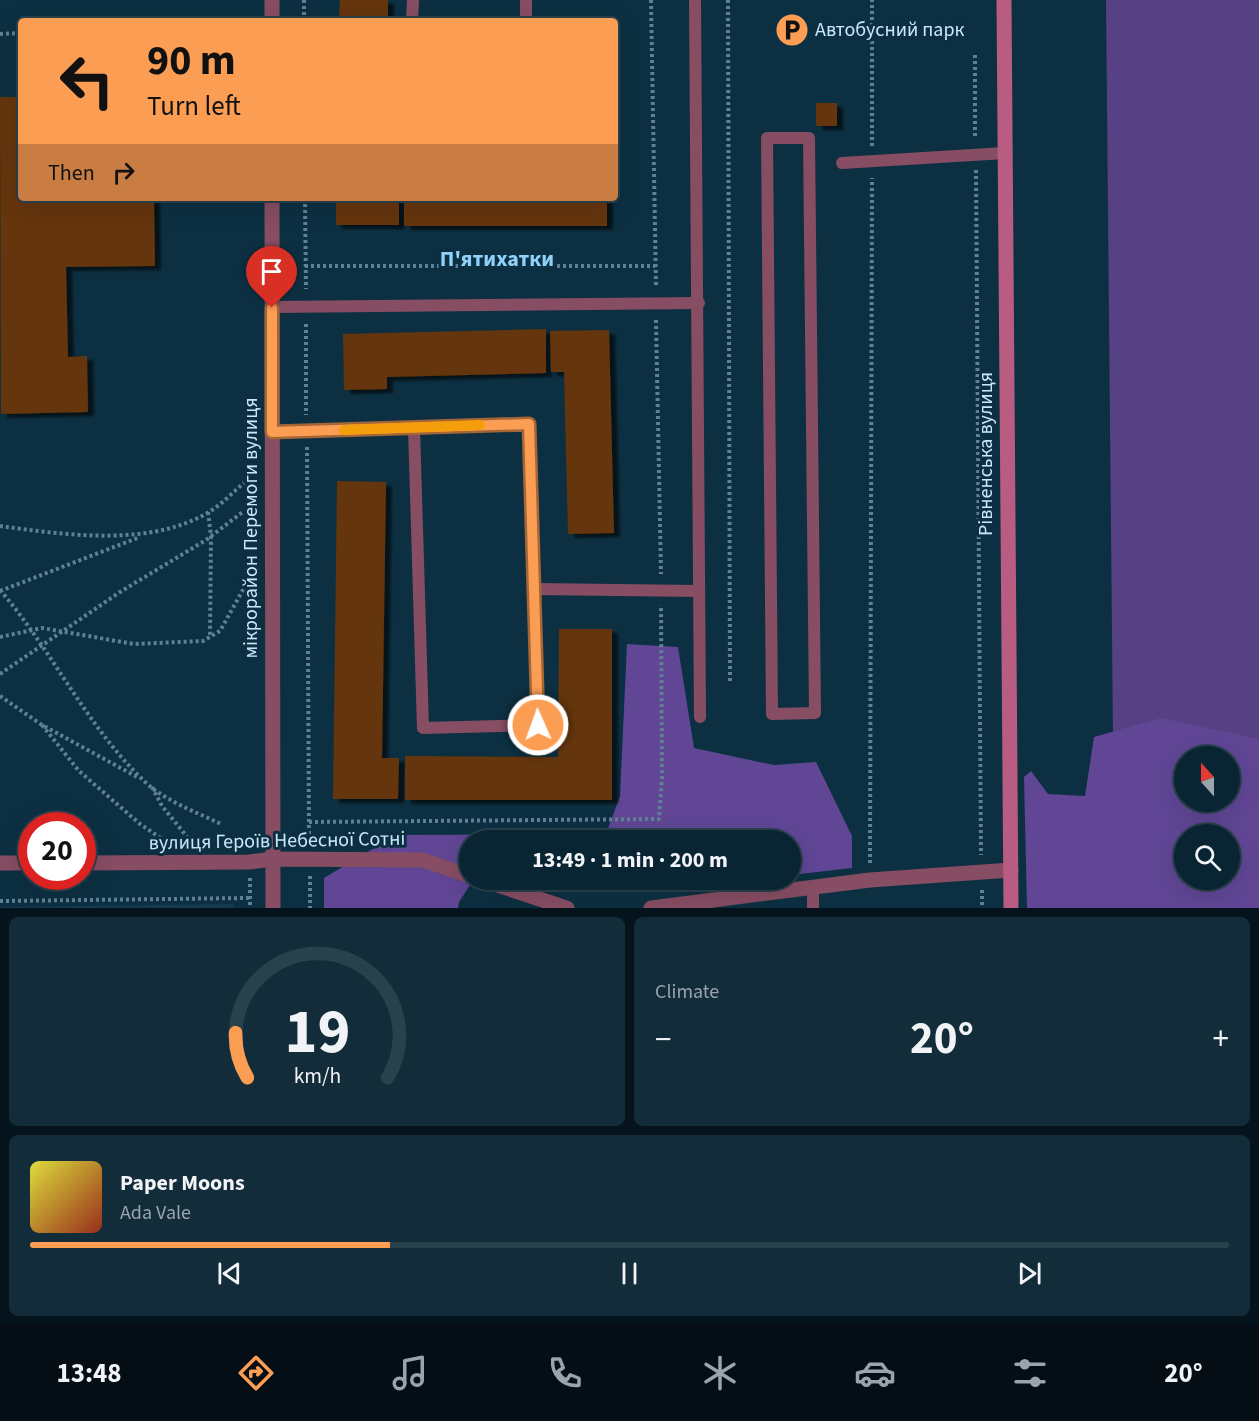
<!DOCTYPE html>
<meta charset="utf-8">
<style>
:root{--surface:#092432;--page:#122c3a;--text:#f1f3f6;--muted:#99a4ac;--line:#29414d;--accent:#fc9d54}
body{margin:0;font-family:"Source Sans 3",sans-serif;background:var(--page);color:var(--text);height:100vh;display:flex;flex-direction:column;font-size:22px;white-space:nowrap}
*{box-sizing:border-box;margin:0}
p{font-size:20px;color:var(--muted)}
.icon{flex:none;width:33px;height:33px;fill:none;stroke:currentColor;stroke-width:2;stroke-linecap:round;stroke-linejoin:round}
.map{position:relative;height:908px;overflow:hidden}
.details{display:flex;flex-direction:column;gap:9px;padding:9px;background:#05141c;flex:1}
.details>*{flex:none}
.banner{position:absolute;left:18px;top:18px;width:600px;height:183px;border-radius:6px;box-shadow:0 6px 24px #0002,0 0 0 2px var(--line);background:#fc9d54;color:#111;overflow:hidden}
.needle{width:39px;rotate:339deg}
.fabs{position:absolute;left:1174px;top:746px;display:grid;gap:12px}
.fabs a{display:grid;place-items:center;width:66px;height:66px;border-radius:50%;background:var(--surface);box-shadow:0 6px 24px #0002,0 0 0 2px var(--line);font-size:30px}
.speed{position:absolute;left:18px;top:812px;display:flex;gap:12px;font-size:30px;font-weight:700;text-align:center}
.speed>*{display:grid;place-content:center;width:78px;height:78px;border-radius:50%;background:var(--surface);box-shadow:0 6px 24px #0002,0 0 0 2px var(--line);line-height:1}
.speed .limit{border:9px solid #d22;background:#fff;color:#111}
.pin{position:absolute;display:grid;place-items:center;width:51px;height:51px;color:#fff;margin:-62px -26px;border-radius:50% 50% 50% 0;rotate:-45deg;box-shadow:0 0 6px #0007}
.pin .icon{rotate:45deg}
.me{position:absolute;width:66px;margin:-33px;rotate:358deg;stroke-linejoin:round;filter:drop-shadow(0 0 4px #0008)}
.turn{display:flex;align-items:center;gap:21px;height:126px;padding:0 30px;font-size:27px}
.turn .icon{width:78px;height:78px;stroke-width:2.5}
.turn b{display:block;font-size:42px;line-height:51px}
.then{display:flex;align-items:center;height:57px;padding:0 30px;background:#0003;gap:12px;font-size:22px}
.big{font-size:45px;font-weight:700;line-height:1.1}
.details .card{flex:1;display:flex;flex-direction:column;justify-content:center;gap:9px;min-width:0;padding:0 21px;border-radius:9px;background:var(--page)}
.details .dial{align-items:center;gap:0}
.dial svg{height:156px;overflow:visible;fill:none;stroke:var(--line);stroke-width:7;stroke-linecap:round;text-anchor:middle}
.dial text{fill:var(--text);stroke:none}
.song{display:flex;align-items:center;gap:18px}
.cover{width:72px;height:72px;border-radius:9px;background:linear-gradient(135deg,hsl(60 70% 55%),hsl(10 70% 35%))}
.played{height:6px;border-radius:3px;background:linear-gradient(90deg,var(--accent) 30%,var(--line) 30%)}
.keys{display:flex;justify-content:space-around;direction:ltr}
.heat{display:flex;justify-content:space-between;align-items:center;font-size:33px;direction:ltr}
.details .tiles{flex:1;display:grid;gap:9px;grid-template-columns:1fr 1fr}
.card:last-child{grid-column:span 2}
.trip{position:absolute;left:459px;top:830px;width:342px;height:60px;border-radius:30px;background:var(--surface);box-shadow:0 6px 24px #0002,0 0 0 2px var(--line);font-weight:700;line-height:60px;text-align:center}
.dock{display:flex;height:96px;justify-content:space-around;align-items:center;background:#040e14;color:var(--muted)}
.dock .icon{width:42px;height:42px}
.dock .on{color:var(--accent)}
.dock b{font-size:27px;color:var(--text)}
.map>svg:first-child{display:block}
.built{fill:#133c50}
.green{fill:#564184}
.forest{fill:#604695;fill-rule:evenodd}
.building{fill:#653509;filter:url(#shadow)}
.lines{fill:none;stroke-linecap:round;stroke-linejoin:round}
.path{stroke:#5f8194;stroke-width:4;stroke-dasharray:3 3;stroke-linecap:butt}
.service{stroke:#874d63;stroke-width:12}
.minor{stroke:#874d63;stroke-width:15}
.secondary{stroke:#b85c82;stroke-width:15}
.route-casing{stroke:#a46637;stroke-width:15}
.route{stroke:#fc9d54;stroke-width:10}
.slow{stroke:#f59e0b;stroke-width:10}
.labels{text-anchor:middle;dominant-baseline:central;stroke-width:6;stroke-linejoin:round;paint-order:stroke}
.poi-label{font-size:20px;fill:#c8e8fc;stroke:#0c3042;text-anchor:start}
.street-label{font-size:20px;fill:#c8e8fc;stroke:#0c3042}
.quarter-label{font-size:22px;font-weight:bold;fill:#8fd1f9;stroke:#0c3042}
</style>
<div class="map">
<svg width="1259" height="908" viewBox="0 0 1259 908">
<defs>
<filter id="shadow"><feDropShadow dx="6" dy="4" stdDeviation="1.5" flood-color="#0009"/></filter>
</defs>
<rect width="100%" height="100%" fill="#0c3042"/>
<!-- built -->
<polygon class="built" points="234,904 234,908 0,908 0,907"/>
<!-- green -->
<polygon class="green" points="1106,0 1259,0 1259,746 1113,739"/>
<!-- forest -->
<g class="forest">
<polygon points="627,644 678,647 694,748 774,765 816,762 852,836 852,868 791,875 790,840 470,840 470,879 474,879 459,902 458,908 324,908 324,878 396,835 606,834 620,796"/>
<path d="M1161,718L1259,739V908H1027L1024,777L1031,771L1048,794L1085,796L1094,737ZM1185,756H1230V801H1185ZM1185,834H1230V879H1185Z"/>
<polygon points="525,879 616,879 605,887 547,884"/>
</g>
<!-- building -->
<g class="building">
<polygon points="340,0 388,0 388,21 339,21"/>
<polygon points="0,97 21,97 21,198 154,198 155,266 66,267 68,357 87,356 88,412 1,414"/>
<rect x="816" y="103" width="21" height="23"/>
<rect x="336" y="198" width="63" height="27"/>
<rect x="404" y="198" width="203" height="28"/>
<polygon points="546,329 546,373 387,377 387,389 344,390 343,334"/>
<polygon points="609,330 614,533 568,534 564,372 551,372 550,331"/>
<polygon points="337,481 386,482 382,758 399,758 398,799 333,799"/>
<polygon points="559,629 612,629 612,800 405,800 405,756 558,757"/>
</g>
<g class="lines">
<!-- path -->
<g class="path">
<polyline points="304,0 304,21"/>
<polyline points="651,0 656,286"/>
<polyline points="728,0 730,682"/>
<polyline points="0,34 21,33"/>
<polyline points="975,55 975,138"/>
<polyline points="872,146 872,0"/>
<polyline points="976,170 981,855"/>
<polyline points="305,198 306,289"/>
<polyline points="305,266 655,266"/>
<polyline points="656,320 661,574"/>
<polyline points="306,324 306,415"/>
<polyline points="307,447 309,841"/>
<polyline points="208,512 211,536 210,636"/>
<path d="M0,526C65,535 154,548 212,510C223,503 233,492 244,483"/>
<path d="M0,590C51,649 85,723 141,778C162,800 194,811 221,824"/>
<polyline points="0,591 140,537"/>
<polyline points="0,637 42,628 134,644 203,641 220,631 244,588"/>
<polyline points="0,674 120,592 206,540 244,511"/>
<polyline points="0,696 42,725 139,778"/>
<polyline points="42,725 79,771 140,824 168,843"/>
<polyline points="152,787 162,806 193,844"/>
<polyline points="309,822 659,819 662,778 661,605"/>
<polyline points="870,863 872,178"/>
<polyline points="310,876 310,908"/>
<polyline points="250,878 250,908"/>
<polyline points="982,890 982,908"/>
<polyline points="0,901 250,898"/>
</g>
<!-- service -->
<g class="service">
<polyline points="526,0 526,21"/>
<polyline points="695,0 700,717"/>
<polyline points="412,21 413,0"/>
<polygon points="767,138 809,138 815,713 772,714"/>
<polyline points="842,163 1005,153"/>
<polyline points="272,307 699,303"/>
<polyline points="272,432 529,424 538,725 423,728 414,428"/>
<polyline points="534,589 699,591"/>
<polyline points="813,887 813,908"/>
</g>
<!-- minor -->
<g class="minor">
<polyline points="272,21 272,0"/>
<polyline points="272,198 273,908"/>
<polyline points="0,863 32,863"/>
<polyline points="82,863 250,862 272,859 423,860 470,876"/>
<polyline points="479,879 567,908"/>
<polyline points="651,908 870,880 1011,870"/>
</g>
<!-- secondary -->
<polyline class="secondary" points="1004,0 1011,908"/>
</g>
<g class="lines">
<defs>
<polyline id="route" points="272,308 272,432 529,424 538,725"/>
</defs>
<!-- route casing -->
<use href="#route" class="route-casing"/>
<!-- route -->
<use href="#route" class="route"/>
<!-- slow -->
<polyline class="slow" points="344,430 480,425"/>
</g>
<!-- icons -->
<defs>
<symbol id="parking-disc" viewBox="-11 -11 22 22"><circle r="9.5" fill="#fc9d54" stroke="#0c3042"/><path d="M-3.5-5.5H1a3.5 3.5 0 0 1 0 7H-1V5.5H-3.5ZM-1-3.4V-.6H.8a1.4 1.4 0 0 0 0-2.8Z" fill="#111"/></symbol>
</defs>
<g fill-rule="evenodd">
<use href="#parking-disc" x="773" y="11" width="38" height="38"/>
</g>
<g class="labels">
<!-- poi labels -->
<g class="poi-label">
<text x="815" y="30">Автобусний парк</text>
</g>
<!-- street labels -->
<g class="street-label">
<text transform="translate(986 454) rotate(-90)">Рівненська вулиця</text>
<text transform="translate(251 528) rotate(-90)">мікрорайон Перемоги вулиця</text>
<text transform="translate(277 841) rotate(-1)">вулиця Героїв Небесної Сотні</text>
</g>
<!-- quarter labels -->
<g class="quarter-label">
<text x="497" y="259">П'ятихатки</text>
</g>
</g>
</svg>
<div class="fabs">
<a><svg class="needle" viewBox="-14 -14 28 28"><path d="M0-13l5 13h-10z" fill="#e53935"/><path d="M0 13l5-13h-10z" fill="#99a4ac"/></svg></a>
<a><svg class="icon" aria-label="search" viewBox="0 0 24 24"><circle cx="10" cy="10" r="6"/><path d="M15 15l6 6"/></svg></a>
</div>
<div class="speed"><div class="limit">20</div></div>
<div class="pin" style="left:272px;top:308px;background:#d93025"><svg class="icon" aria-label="arrive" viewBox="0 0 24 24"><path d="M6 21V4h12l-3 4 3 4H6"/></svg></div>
<svg class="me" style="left:538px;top:725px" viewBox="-20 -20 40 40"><circle r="17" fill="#fc9d54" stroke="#fff" stroke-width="3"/><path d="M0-11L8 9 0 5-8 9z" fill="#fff"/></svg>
<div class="trip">13:49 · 1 min · 200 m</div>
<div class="banner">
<div class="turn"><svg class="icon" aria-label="left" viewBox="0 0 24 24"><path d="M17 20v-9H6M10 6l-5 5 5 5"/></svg><div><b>90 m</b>Turn left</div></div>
<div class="then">Then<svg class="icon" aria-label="right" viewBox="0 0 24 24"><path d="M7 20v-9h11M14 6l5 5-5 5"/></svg></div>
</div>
</div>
<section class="details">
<div class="tiles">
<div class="card dial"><svg viewBox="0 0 100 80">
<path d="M14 69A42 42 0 1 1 86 69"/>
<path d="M14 69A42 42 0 0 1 8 46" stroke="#fc9d54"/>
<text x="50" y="56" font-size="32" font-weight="700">19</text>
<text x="50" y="72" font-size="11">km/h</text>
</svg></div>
<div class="card"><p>Climate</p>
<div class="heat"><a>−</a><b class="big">20°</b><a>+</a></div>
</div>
<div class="card">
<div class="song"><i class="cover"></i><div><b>Paper Moons</b><p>Ada Vale</p></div></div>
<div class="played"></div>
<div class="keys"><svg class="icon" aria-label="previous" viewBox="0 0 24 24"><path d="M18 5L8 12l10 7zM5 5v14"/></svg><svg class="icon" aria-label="pause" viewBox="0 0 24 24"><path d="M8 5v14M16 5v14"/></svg><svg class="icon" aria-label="next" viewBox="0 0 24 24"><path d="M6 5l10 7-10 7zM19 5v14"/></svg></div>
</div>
</div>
</section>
<nav class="dock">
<b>13:48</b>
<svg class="icon on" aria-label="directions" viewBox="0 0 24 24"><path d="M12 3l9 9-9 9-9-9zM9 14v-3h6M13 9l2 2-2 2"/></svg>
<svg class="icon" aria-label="music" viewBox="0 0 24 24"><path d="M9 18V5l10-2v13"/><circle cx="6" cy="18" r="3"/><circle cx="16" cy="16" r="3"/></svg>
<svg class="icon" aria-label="phone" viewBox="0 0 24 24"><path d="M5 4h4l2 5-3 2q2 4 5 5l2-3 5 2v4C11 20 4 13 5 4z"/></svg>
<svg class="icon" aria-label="climate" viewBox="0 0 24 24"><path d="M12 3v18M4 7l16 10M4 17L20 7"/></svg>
<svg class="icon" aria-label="car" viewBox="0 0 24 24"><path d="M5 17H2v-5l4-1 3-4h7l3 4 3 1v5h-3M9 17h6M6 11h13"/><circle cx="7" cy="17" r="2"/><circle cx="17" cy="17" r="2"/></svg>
<svg class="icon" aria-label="filters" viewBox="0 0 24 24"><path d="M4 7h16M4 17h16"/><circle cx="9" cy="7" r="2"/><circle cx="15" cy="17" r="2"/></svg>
<b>20°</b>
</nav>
